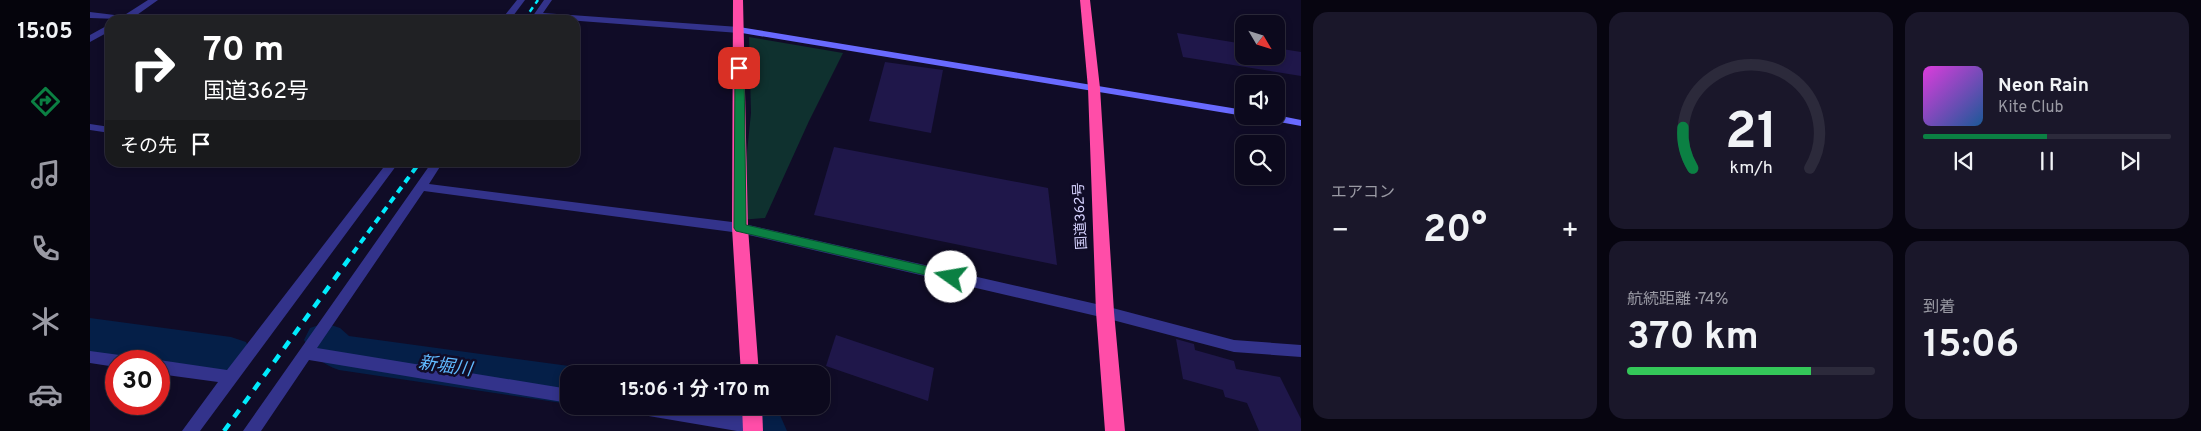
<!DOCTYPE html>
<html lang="ja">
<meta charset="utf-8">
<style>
:root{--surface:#0c091d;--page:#1a172a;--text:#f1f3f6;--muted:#9a9aa4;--line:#2c2a3b;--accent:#0b8043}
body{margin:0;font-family:Overpass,"Noto Sans JP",sans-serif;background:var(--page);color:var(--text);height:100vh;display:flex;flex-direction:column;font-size:19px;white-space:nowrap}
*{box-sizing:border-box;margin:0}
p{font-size:16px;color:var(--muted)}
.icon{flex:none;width:28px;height:28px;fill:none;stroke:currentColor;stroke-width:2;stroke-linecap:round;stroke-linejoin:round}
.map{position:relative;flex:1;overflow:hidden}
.side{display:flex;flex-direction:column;gap:12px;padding:12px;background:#070510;width:900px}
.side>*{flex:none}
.banner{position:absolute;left:15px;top:15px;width:475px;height:152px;border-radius:15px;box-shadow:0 2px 8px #0003,0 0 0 1px var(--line);background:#202124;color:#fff;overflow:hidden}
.needle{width:32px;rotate:128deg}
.fabs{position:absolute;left:1145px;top:15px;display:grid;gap:10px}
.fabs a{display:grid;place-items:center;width:50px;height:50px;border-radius:10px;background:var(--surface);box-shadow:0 2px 8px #0003,0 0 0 1px var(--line);font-size:25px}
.speed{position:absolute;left:15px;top:350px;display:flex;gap:10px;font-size:25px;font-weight:700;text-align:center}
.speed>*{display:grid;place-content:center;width:65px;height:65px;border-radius:50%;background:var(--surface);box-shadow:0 2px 8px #0003,0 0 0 1px var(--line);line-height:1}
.speed .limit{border:8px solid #d22;background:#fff;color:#111}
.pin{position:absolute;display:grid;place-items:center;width:42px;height:42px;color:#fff;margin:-21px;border-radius:10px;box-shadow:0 2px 8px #0006}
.me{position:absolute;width:55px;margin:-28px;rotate:283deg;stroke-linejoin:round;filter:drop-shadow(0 0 4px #0008)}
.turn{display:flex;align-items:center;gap:18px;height:105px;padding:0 15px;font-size:22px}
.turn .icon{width:65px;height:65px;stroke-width:2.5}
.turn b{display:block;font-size:35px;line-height:42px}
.then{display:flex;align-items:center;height:48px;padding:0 15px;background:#0003;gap:10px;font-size:19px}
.big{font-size:38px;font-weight:700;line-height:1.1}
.side .tile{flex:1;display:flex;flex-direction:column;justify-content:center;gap:8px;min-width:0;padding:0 18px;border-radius:15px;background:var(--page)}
.side .dial{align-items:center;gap:0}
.dial svg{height:130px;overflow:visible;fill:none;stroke:var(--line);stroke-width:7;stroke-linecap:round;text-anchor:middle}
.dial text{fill:var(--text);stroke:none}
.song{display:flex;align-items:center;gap:15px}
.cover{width:60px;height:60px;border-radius:8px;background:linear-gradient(135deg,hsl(300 70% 55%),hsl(210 70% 35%))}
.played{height:5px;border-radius:2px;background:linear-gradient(90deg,var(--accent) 50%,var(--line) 50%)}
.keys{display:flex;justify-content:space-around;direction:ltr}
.heat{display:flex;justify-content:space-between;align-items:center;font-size:28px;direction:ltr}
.charge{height:8px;border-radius:4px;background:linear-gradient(90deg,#34c759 74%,var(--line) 0)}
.side .tiles{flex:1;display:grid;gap:12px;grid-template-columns:repeat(3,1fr)}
.tile:first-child{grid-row:span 2}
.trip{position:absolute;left:470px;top:365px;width:270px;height:50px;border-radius:15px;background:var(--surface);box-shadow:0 2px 8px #0003,0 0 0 1px var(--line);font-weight:700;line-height:50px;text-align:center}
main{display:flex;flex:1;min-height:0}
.tabs{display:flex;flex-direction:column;width:90px;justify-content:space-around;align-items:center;background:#05040c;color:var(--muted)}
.tabs .icon{width:35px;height:35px}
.tabs .current{color:var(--accent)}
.tabs b{font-size:22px;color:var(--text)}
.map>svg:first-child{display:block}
.green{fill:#0f312f}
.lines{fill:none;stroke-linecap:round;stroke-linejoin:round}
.river{fill:#051f48;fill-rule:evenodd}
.building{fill:#1f174a}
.street{fill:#33338b;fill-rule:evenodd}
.secondary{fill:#696aff;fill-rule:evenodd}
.highway{fill:#ff4da8;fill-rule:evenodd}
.rail-far2{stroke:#00ebfd;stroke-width:2.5;stroke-dasharray:5.5 4.5;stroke-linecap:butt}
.rail-far1{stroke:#00ebfd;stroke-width:4;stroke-dasharray:7 5.5;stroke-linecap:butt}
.rail{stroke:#00ebfd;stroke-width:4.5;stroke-dasharray:9 8;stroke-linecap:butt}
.route{fill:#0b8043;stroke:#07532c}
.labels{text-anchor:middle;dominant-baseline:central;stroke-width:5;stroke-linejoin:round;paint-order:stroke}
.street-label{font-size:14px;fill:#d6d2ff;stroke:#100c27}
.near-water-label{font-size:18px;font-style:italic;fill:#60baff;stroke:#100c27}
</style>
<main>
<nav class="tabs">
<b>15:05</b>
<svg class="icon current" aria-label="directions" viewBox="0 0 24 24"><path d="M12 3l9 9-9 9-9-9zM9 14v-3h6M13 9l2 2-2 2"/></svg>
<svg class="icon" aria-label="music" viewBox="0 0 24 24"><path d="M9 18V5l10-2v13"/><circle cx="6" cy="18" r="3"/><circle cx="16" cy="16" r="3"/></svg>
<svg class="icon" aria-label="phone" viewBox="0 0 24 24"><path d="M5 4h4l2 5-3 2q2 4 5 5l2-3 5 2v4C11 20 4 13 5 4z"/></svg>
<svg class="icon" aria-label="climate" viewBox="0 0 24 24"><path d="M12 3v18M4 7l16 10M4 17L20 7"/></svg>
<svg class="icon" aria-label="car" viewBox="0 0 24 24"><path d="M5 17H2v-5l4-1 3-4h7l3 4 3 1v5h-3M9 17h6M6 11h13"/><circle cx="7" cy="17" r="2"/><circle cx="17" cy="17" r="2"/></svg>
</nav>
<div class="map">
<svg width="1211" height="431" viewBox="0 0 1211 431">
<rect width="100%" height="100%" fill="#100c27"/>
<!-- green -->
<polygon class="green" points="659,37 753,53 719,121 675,218 650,220 661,113"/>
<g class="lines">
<!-- river -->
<g class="river">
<polygon points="0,318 141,337 156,342 162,355 156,368 141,373 0,352"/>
<path d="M235,323L250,328L259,336L479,366L495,371L496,374H479V404L249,370C232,364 222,356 214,340L220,328Z"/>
<path d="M599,406H666V411L673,408L690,415L697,431H650L651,427C637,431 620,426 606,420Z"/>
</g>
</g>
<!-- building -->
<g class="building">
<polygon points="1087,33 1154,44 1154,56 1186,56 1186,48 1211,52 1211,76 1093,57"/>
<polygon points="795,62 853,70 841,133 779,121"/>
<polygon points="744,147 958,188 967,265 724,215"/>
<polygon points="746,335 844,368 838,401 736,366"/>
<polygon points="1086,339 1104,344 1105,350 1144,361 1146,369 1190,377 1211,419 1211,431 1169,431 1157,403 1135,397 1133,390 1093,379"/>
</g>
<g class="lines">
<!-- street -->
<g class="street">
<polygon points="58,0 68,0 44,17 57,20 0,18 0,12 33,16"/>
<polygon points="427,0 435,0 420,20 411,20"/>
<polygon points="454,0 462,0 453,13 649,27 653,30 649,33 450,18 448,20 440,20"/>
<polygon points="20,24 20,31 0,42 0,35"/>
<polygon points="0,124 20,127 20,133 0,130"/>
<polygon points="271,162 309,162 110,431 92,431 128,382 69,374 69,361 67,361 69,360 137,370 293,168 276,166"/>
<polygon points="342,162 353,162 339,184 650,223 1015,306 1144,340 1211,345 1211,357 1144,352 1015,318 650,233 334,191 227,348 479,389 479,403 219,360 171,431 153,431"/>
<polygon points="0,351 37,356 40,361 26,361 26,367 0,363"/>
<polygon points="533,406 588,406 663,418 669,421 671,426 669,431 647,431 541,413 535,411"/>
</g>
<!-- secondary -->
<g class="secondary">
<polygon points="649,27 1154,110 1154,116 646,32 645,30"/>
<polygon points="1186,115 1211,120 1211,126 1173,119 1168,116"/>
</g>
<!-- highway -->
<g class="highway">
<polygon points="643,0 653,0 658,228 669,374 651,374 642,228"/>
<polygon points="990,0 1000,0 1010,88 1024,312 1035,431 1015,431 1006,312 998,88"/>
<polygon points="652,406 672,406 673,431 653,431"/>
</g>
<!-- rail-far2 -->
<polyline class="rail-far2" points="434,20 448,0"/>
<!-- rail-far1 -->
<polyline class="rail-far1" points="263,253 330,162"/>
<!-- rail -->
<polyline class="rail" points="134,431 264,252"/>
</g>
<!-- route -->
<polygon class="route" points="649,65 654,68 656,225 861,272 866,273 867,277 866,280 861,281 646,231 644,228 645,68"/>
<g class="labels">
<!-- street labels -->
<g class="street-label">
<text transform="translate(991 216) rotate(-93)">国道362号</text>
</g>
<!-- near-water labels -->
<g class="near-water-label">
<text transform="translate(355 367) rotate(8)">新堀川</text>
</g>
</g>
</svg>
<div class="fabs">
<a><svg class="needle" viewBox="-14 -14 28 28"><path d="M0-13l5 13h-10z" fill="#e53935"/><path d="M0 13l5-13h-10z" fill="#9a9aa4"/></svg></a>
<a><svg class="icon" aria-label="sound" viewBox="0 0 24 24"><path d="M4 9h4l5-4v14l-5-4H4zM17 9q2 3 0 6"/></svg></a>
<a><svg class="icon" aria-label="search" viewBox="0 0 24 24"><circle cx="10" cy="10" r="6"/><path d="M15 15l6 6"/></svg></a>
</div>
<div class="speed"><div class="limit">30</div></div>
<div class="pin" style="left:649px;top:68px;background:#d93025"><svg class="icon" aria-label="arrive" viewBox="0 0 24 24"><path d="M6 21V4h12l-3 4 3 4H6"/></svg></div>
<svg class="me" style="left:861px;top:277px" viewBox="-20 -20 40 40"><circle r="19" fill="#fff"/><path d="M0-13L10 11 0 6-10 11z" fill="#0b8043"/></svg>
<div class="trip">15:06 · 1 分 · 170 m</div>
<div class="banner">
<div class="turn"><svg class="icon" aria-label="right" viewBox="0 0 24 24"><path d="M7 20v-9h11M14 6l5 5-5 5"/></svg><div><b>70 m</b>国道362号</div></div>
<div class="then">その先<svg class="icon" aria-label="arrive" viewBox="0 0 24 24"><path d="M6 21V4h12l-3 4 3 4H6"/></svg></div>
</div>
</div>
<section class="side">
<div class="tiles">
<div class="tile"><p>エアコン</p>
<div class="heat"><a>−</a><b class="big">20°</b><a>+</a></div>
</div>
<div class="tile dial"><svg viewBox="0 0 100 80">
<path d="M14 69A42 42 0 1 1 86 69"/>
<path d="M14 69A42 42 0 0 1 8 44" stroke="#0b8043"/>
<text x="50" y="56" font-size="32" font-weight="700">21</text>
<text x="50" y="72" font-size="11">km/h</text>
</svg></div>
<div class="tile">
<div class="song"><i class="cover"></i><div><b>Neon Rain</b><p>Kite Club</p></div></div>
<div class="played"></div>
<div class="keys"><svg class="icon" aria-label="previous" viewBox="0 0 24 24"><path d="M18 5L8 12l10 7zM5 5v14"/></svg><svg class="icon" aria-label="pause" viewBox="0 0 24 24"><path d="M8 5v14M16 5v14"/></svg><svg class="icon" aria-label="next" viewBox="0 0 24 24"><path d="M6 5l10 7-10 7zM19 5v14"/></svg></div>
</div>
<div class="tile"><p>航続距離 · 74%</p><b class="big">370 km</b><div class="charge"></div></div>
<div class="tile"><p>到着</p><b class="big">15:06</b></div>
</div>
</section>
</main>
